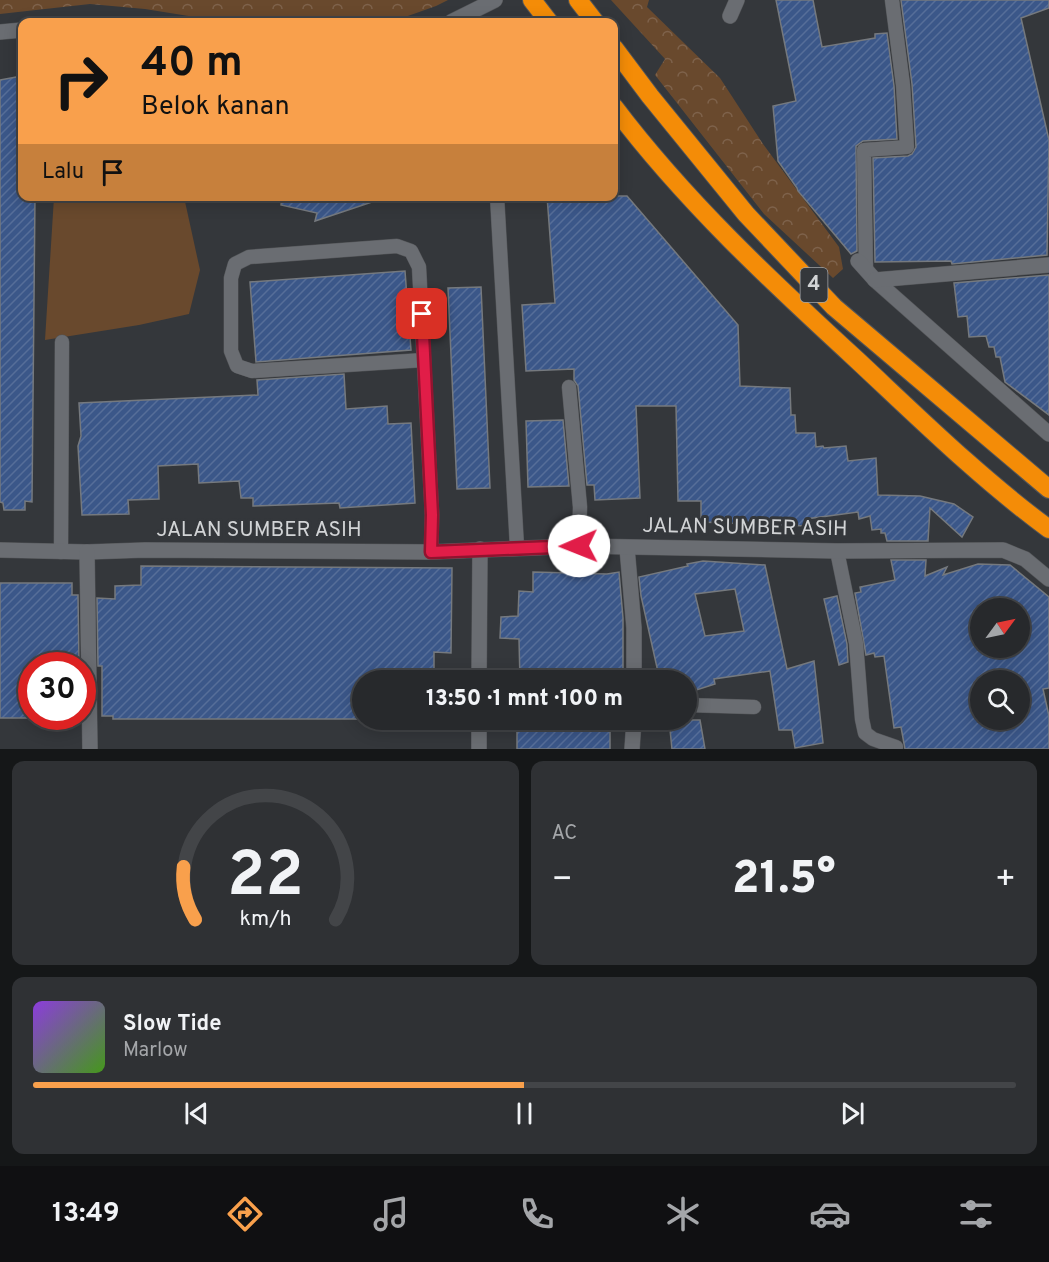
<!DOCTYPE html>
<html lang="id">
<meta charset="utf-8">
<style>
:root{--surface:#27292c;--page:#2f3134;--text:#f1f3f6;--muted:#a4a6a9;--line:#434548;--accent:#f9a04c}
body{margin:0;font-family:Overpass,sans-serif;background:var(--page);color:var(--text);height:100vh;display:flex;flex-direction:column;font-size:22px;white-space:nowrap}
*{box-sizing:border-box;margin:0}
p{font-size:20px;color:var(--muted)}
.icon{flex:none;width:33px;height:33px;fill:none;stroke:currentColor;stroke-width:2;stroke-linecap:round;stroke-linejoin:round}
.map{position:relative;height:749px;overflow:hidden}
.details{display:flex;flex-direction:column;gap:12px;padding:12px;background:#151718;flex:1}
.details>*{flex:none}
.guide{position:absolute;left:18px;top:18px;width:600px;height:183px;border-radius:12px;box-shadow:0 3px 15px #0003,0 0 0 2px var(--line);background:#f9a04c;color:#111;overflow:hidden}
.needle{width:39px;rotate:57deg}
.buttons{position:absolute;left:970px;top:598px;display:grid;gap:12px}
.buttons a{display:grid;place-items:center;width:60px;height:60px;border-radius:50%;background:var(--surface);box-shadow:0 3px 15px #0003,0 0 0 2px var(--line);font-size:30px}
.speed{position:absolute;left:18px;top:652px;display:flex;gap:12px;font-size:30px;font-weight:700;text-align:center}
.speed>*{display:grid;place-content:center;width:78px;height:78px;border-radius:50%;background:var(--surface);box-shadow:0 3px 15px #0003,0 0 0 2px var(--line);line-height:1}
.speed .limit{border:9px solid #d22;background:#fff;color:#111}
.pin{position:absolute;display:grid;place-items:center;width:51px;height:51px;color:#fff;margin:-26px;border-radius:12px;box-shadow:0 3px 9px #0006}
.me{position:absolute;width:66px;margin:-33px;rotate:269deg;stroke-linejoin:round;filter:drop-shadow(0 0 4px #0008)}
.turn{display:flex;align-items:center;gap:21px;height:126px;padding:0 24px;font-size:27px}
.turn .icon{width:78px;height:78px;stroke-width:2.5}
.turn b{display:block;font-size:42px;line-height:51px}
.then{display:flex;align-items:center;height:57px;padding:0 24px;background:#0003;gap:12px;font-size:22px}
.big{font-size:45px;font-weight:800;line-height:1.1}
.details .card{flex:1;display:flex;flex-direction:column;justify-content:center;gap:9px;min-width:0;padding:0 21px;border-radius:12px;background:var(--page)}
.details .dial{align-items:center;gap:0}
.dial svg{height:156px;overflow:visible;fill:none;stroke:var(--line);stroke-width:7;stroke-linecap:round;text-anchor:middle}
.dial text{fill:var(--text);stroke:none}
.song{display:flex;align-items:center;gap:18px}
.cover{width:72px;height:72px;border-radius:9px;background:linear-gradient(135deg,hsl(270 70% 55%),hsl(100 70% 35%))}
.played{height:6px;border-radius:3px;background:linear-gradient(90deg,var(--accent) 50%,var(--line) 50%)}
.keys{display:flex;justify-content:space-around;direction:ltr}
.heat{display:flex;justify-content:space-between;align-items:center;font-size:33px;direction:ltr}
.details .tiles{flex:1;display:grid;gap:12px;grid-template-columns:1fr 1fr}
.card:last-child{grid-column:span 2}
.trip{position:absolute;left:352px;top:670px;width:345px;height:60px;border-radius:30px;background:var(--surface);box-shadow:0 3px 15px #0003,0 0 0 2px var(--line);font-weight:800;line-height:60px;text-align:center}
.menu{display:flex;height:96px;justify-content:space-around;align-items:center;background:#101012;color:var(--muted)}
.menu .icon{width:42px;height:42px}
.menu .current{color:var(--accent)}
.menu b{font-size:27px;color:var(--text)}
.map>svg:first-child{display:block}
.grass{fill:#69492d}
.forest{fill:url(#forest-crowns)}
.building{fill:url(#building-hatch);stroke:#75797e;stroke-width:1.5;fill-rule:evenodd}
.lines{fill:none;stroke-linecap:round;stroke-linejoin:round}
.lane-casing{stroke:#535558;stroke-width:15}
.street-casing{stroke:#535558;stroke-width:16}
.secondary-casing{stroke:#535558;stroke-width:16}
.highway-casing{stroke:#535558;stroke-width:20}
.lane{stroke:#6a6d72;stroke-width:14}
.street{stroke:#6a6d72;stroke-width:15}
.secondary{stroke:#6a6d72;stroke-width:15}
.highway{stroke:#f48c07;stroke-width:18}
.route-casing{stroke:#92132f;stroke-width:15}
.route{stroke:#e11d48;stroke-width:10}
.labels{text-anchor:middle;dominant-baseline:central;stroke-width:6;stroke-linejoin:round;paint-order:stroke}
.shield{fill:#34373b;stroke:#a3a5a8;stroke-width:1.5}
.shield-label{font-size:20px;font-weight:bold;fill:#d2d4d6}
.street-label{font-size:21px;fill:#d2d4d6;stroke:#34373b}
</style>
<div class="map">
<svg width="1049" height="749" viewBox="0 0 1049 749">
<defs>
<pattern id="forest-crowns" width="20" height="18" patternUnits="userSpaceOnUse" patternTransform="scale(1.5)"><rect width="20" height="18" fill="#69492d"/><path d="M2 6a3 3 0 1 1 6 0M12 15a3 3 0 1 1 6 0" fill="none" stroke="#7e624b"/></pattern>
<pattern id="building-hatch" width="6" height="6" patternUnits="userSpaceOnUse" patternTransform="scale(1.5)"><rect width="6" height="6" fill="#3b5789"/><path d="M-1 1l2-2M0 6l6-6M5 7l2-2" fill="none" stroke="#566e99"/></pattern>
</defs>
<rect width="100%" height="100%" fill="#34373b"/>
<!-- grass -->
<polygon class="grass" points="54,197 184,197 200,270 189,314 139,325 45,340"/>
<!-- forest -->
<g class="forest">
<polygon points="0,0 448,0 436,6 391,22 226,22 145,9 90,4 0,14"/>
<polygon points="611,0 649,0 647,7 720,78 763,144 839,247 843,269 833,278 764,214 655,75 665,59"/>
</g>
<!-- building -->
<g class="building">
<polygon points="776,0 813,0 822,47 875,38 875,34 887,33 894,86 897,139 863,141 856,146 857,251 851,254 798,191 797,188 778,161 773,106 796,101"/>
<polygon points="901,0 1049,0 1049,8 1021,18 1049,140 1047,255 952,264 951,261 875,262 873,158 908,156 912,154 916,147 912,84"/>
<polygon points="22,76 22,196 35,196 32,502 25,501 25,510 4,510 3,503 0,502 0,80"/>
<polygon points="282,196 377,196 378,200 315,221 317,213 281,205"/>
<polygon points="547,196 627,196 738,325 740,386 790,388 791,415 795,415 796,433 815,433 816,447 823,446 824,448 846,446 848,461 876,458 878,495 920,496 954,504 973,517 962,537 930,508 928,541 887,541 885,533 881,533 881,529 872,530 870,516 859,519 858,512 806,519 807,526 701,522 701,501 678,501 676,406 636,406 640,498 595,500 594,485 587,485 578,386 574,380 574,369 526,371 522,305 555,303"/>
<polygon points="405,271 411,350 256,362 250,282"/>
<polygon points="1049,275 1049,415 1005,382 1000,357 996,357 994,347 989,347 986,336 969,337 967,316 958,317 954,283"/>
<polygon points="481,287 490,488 457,489 448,288"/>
<polygon points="344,374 346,409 387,406 388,424 411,423 415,503 340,508 339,503 253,506 253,498 241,498 239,481 199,483 198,464 158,466 159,499 128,500 129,514 82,515 78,446 81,436 79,403 258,395 257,380"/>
<polygon points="563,420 569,486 528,487 526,421"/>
<path d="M891,560H926L925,576L947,567L943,575L978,564L1010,565L1049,597V688L1043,689L1049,716V749H905L901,727L894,728L884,656L875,657L874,653L866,655L855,593L861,592L860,587L895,580ZM981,609H1020V648H981ZM981,681H1020V720H981Z"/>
<path d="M703,561L765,565L787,669L814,661L823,743L795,748L792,730H779L770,671L714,679L715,684L687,693V681H660L641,596L639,577L688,566L687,564ZM735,589L744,631L705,636L695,594Z"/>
<polygon points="141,566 452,568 451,653 434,652 434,681 363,681 363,719 113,719 113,716 102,716 102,666 98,666 97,598 115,599 115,586 141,585"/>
<polygon points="533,572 607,574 619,572 623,618 623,681 520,681 519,639 500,638 501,617 518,616 519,591 533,592"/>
<polygon points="0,583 72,583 72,595 78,595 79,666 32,666 32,718 0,718"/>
<polygon points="837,596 847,644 848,662 839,665 824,599"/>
<rect x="517" y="720" width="93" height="29"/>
<polygon points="669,720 700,720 705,749 672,749"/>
</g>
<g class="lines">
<defs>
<g id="lane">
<polyline points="497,196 517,547"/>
<polyline points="866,269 864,150 907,147 903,85 892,0"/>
<polyline points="424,360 252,371 237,366 231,351 231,278 235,264 249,257 397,246 411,251 419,267 432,515 431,552"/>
<polyline points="569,387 580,507 579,546"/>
<polyline points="837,551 856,643 862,719 865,733 873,739 896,747"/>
<polyline points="61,552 62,342"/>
<polyline points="687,705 754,707"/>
</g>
<g id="street">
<polyline points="730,16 737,0"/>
<polyline points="858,261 875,280 1049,434"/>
<polyline points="875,280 1049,265"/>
<polyline points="627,548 634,628 634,681"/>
<polyline points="0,550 87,552 145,550 431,552 579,546 837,551 1003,550 1025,559 1049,579"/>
<polyline points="87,552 90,749"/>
<polyline points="479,681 480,549"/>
<polyline points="479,749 479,720"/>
<polyline points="632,749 634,720"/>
</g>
<g id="secondary">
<polyline points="451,22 495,0"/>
<polyline points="0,32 22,30"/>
</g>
<g id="highway">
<polyline points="532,0 549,22"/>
<polyline points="578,0 595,22"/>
<polyline points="614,48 650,96 746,214 834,307 1049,489"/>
<path d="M614,107C685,201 771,281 857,360C919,418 981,479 1049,529"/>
</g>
</defs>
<!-- lane casing -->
<use href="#lane" class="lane-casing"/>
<!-- street casing -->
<use href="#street" class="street-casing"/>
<!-- secondary casing -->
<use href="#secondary" class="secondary-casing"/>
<!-- highway casing -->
<use href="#highway" class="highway-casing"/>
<!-- lane -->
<use href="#lane" class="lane"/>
<!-- street -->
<use href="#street" class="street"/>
<!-- secondary -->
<use href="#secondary" class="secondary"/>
<!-- highway -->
<use href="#highway" class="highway"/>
</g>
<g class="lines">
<defs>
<polyline id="route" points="422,314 432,515 431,552 579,546"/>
</defs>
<!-- route casing -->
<use href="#route" class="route-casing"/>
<!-- route -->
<use href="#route" class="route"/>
</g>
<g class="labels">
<!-- shield labels -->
<rect class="shield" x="800.5" y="268" width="27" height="34" rx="4.5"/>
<g class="shield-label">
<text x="814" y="285">4</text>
</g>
<!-- street labels -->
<g class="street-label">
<text transform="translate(745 528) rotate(1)">JALAN SUMBER ASIH</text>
<text x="259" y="530">JALAN SUMBER ASIH</text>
</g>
</g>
</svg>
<div class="buttons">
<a><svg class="needle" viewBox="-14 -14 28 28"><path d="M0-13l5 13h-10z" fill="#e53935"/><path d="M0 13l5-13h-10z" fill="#a4a6a9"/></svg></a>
<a><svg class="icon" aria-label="search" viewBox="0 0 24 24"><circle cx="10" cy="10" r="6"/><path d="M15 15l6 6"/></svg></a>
</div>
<div class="speed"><div class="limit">30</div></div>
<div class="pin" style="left:422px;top:314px;background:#d93025"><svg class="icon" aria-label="arrive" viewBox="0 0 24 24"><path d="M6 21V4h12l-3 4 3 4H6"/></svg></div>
<svg class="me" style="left:579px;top:546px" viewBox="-20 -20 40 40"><circle r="19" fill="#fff"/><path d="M0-13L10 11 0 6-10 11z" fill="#e11d48"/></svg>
<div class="trip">13:50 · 1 mnt · 100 m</div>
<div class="guide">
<div class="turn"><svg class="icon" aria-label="right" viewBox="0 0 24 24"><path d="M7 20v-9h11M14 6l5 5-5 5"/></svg><div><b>40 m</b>Belok kanan</div></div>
<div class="then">Lalu<svg class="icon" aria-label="arrive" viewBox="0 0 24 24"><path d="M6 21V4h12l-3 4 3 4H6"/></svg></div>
</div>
</div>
<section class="details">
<div class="tiles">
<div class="card dial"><svg viewBox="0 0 100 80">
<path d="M14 69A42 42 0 1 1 86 69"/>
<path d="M14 69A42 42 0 0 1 8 42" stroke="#f9a04c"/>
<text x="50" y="56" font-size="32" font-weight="700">22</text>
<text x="50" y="72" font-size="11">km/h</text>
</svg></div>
<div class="card"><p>AC</p>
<div class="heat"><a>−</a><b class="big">21.5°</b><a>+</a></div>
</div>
<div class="card">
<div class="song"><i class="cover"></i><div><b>Slow Tide</b><p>Marlow</p></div></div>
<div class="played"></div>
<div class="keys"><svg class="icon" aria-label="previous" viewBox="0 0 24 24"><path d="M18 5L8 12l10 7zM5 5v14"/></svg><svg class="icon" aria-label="pause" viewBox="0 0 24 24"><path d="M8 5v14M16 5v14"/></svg><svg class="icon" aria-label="next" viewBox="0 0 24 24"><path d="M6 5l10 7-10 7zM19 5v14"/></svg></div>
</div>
</div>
</section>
<nav class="menu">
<b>13:49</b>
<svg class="icon current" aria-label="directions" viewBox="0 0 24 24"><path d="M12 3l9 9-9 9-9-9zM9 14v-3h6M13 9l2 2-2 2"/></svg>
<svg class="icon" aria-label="music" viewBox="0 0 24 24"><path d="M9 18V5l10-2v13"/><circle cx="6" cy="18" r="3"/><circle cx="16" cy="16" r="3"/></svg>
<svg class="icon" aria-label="phone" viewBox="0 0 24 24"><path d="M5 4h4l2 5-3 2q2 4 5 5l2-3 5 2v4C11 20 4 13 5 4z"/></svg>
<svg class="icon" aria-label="climate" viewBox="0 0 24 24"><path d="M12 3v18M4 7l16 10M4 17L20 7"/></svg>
<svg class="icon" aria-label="car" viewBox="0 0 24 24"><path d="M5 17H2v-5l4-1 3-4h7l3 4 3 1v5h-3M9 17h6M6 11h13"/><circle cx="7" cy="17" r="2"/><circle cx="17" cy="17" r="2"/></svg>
<svg class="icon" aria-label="filters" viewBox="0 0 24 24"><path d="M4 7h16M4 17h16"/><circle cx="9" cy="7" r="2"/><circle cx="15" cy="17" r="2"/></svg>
</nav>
